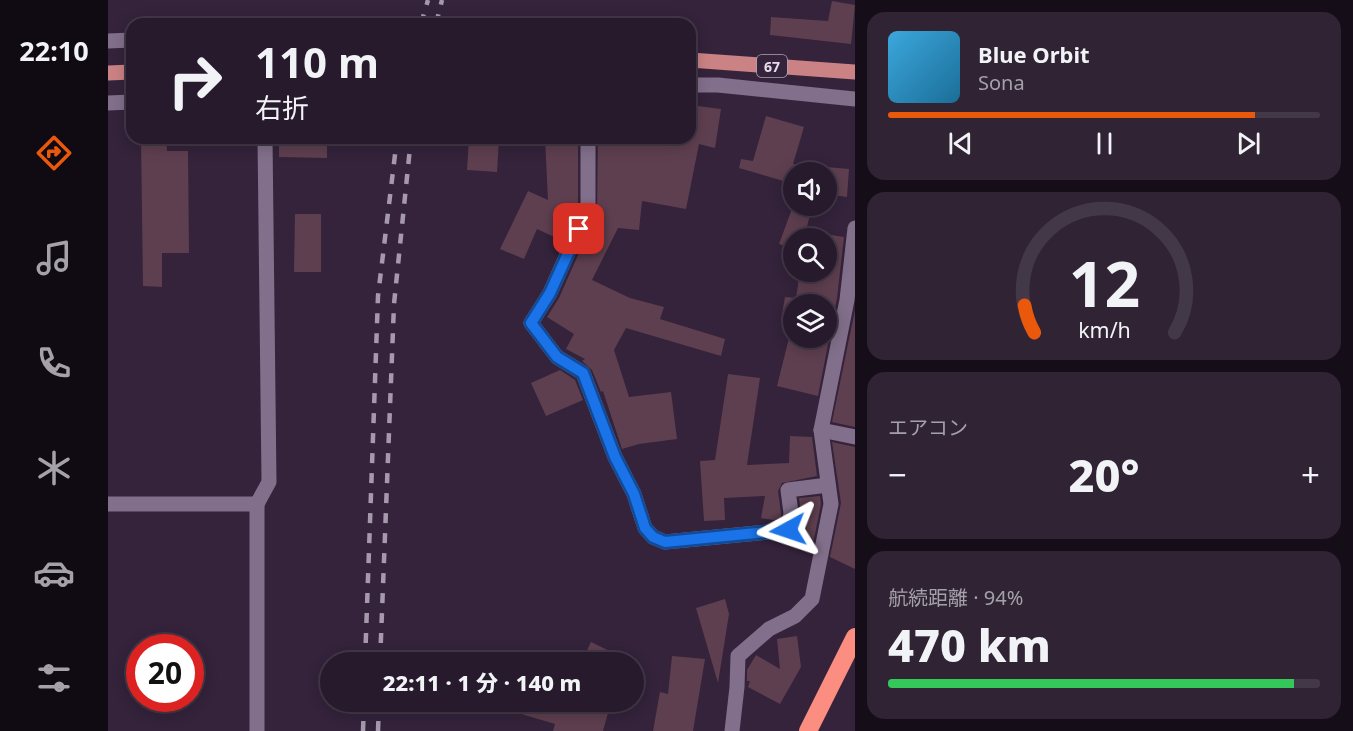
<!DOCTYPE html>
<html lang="ja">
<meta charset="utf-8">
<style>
:root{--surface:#271a2c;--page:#2f2334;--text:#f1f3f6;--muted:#a4a1a9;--line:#433848;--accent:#ea580c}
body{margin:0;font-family:"Noto Sans","Noto Sans JP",sans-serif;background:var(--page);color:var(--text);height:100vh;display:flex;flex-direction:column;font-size:22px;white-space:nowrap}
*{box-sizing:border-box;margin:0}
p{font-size:20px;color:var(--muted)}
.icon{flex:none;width:33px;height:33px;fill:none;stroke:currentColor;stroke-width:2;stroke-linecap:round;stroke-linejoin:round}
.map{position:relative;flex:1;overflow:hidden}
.details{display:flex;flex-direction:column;gap:12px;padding:12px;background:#150e18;width:498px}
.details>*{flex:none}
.top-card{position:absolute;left:18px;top:18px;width:570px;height:126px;border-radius:18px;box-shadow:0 3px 15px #0003,0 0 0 2px var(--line);background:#271a2c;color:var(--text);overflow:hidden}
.fabs{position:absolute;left:675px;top:162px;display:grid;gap:12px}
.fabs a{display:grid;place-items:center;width:54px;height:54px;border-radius:50%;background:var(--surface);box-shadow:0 3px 15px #0003,0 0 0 2px var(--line);font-size:30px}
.speed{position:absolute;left:18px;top:634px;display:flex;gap:12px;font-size:30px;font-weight:700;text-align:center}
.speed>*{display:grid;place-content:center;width:78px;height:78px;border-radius:50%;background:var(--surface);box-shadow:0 3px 15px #0003,0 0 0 2px var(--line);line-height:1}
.speed .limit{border:9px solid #d22;background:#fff;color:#111}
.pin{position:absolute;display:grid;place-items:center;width:51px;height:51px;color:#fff;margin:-26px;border-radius:12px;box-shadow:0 3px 9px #0006}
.me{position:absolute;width:66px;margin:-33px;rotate:265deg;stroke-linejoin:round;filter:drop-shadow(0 0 4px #0008)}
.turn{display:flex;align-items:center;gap:21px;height:126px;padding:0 30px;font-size:27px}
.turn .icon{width:78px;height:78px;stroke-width:2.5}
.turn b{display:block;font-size:42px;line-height:51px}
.big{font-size:45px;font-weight:800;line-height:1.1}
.details .card{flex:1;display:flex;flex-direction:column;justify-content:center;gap:9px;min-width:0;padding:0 21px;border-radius:18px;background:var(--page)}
.details .dial{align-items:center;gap:0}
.dial svg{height:156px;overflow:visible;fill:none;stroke:var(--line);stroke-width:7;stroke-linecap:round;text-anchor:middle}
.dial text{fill:var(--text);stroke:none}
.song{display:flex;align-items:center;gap:18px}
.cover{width:72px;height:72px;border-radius:9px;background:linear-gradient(135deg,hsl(200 70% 55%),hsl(200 70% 35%))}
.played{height:6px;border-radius:3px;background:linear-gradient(90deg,var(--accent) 85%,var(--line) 85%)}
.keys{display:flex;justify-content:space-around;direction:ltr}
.heat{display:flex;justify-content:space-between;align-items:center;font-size:33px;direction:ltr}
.charge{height:9px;border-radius:4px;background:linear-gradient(90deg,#34c759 94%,var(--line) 0)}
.trip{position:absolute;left:212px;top:652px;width:324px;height:60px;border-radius:30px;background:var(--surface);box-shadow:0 3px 15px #0003,0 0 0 2px var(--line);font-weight:800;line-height:60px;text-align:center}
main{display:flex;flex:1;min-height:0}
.dock{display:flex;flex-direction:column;width:108px;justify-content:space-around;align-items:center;background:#100a12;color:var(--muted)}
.dock .icon{width:42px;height:42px}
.dock .selected{color:var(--accent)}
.dock b{font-size:27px;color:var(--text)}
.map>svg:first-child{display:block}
.building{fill:#5e3f4f;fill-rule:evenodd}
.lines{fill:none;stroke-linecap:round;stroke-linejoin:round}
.minor{stroke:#826f8b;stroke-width:15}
.major{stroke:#cb8284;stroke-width:15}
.highway{stroke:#fb8e80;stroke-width:18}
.rail{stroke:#a699ac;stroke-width:4.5;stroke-dasharray:10 10;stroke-linecap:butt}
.route-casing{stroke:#114b97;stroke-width:15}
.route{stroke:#1a73e8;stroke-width:10}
.labels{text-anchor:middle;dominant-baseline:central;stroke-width:6;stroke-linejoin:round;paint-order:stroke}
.shield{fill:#34233b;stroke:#b1a4b7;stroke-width:1.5}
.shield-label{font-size:14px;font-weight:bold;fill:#e7dcec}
</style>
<main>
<nav class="dock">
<b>22:10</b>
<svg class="icon selected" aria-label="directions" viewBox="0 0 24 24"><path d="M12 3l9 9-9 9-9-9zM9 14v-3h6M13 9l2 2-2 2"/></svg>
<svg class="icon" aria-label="music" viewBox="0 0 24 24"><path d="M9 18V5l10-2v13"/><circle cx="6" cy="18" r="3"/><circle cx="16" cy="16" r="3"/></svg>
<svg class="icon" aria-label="phone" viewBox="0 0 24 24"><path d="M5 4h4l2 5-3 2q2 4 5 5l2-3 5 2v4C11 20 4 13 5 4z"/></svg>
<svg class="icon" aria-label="climate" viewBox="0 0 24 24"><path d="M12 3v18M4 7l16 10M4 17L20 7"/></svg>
<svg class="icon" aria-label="car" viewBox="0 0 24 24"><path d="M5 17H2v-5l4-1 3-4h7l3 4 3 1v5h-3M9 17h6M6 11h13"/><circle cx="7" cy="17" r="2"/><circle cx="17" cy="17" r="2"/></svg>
<svg class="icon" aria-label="filters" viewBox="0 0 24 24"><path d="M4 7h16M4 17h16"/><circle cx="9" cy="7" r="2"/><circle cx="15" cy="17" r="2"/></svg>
</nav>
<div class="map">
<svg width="747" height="731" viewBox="0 0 747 731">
<rect width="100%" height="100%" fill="#34233b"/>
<!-- building -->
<g class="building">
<polygon points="724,1 747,5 743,44 662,35 663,17 720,21"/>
<polygon points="582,105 613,109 607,148 591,144 578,209 534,201 531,230 510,228 484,280 522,298 556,307 552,319 617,339 613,356 518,328 506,350 521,397 563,392 569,439 531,444 514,449 495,391 493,392 484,370 474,361 477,359 458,349 466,334 439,317 451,298 489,212 490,138 582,138"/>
<polygon points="658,116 696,127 685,164 741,169 739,197 718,194 718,172 686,172 686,184 631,168 633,159 645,161"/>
<polygon points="33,138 58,138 59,151 80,151 81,253 54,253 54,287 35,286"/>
<polygon points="171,138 219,138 219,158 171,157"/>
<polygon points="361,138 391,138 389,172 359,170"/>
<polygon points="437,138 470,138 470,206 455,241 429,229 416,259 392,249 420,191 440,200"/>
<path d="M685,206H704L698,231L736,237L729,298L710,396L669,386L685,322L673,320L677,297L688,298L692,272H718V238H686V249L671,244ZM686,304H718V338H686Z"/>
<polygon points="187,214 213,214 213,272 186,272"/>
<polygon points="747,310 747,427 724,422"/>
<polygon points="452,370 467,380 475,400 438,416 423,383"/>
<polygon points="620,374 652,378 639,465 681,463 682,436 704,437 709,476 674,483 670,491 673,513 672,521 653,518 657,496 616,498 617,520 596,521 592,461 607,460"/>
<polygon points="724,442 747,447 747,569 722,557 733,503"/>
<polygon points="712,496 713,504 704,549 688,541 693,514 691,498"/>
<polygon points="617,599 621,614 610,683 588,608"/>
<polygon points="689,636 693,667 672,704 640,687 642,681 639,681 639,670 648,655 672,669 669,639"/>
<polygon points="483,642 526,663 473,663"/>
<polygon points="564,656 597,659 585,731 545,731 552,692 560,694"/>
<polygon points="391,702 503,702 495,731 445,731 447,724 390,707"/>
</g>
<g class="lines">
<!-- minor -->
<g class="minor">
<polyline points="0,41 24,40"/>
<polyline points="582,85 610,85 747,99"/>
<polyline points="0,103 24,102"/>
<polyline points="480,138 480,208 442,293 423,323 449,357 475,373 507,457 526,494 537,528 545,537 557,542 680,530 683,513 680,490 720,485"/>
<polyline points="713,430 747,437"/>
<polyline points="0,504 149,504 149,731"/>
<polyline points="149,504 161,482 157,138"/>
<polyline points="624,731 629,687 630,656 661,629 687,616 704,599 723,504 713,430 739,300 747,228"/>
</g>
<!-- major -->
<g class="major">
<polyline points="582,60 747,72"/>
<polyline points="0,73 24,72"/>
</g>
<!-- highway -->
<polyline class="highway" points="700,731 747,637"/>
<!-- rail -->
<g class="rail">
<polyline points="313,24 320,0"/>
<polyline points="328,24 334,0"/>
<polyline points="257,663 270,296 289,138"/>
<polyline points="272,663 286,304 303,138"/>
<polyline points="255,731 256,702"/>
<polyline points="270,731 271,702"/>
</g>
</g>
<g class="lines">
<defs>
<polyline id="route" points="471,229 442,293 423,323 449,357 475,373 507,457 526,494 537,528 545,537 557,542 680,530"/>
</defs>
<!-- route casing -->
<use href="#route" class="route-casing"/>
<!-- route -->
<use href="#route" class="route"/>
</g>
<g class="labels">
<!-- shield labels -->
<rect class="shield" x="649" y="55" width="30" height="22" rx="4.5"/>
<g class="shield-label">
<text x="664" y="66">67</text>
</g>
</g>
</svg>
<div class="fabs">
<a><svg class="icon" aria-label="sound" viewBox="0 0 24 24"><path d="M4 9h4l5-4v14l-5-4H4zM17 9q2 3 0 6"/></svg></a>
<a><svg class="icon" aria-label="search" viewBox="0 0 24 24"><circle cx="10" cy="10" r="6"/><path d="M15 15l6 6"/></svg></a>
<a><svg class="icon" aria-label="layers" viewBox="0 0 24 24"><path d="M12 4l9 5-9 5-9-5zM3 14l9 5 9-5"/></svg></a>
</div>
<div class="speed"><div class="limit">20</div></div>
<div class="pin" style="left:471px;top:229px;background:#d93025"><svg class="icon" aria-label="arrive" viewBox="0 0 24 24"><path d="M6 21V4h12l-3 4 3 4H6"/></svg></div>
<svg class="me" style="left:680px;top:530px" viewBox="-20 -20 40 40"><path d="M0-17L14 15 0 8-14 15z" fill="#1a73e8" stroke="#fff" stroke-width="4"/></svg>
<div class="trip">22:11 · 1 分 · 140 m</div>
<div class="top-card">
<div class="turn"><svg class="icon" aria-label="right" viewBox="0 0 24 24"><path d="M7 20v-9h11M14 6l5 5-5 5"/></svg><div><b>110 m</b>右折</div></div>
</div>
</div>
<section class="details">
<div class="card">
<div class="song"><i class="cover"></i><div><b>Blue Orbit</b><p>Sona</p></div></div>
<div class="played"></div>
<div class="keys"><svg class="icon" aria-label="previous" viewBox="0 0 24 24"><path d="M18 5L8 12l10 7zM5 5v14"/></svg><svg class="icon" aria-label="pause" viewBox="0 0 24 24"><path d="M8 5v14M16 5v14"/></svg><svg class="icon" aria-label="next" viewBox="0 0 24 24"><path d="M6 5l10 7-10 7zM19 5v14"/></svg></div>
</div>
<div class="card dial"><svg viewBox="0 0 100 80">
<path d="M14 69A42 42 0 1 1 86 69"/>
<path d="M14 69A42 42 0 0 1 9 55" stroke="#ea580c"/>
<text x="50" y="56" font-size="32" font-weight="700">12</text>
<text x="50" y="72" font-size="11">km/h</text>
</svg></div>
<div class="card"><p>エアコン</p>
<div class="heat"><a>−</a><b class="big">20°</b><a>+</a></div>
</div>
<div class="card"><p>航続距離 · 94%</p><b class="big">470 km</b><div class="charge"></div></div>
</section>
</main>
